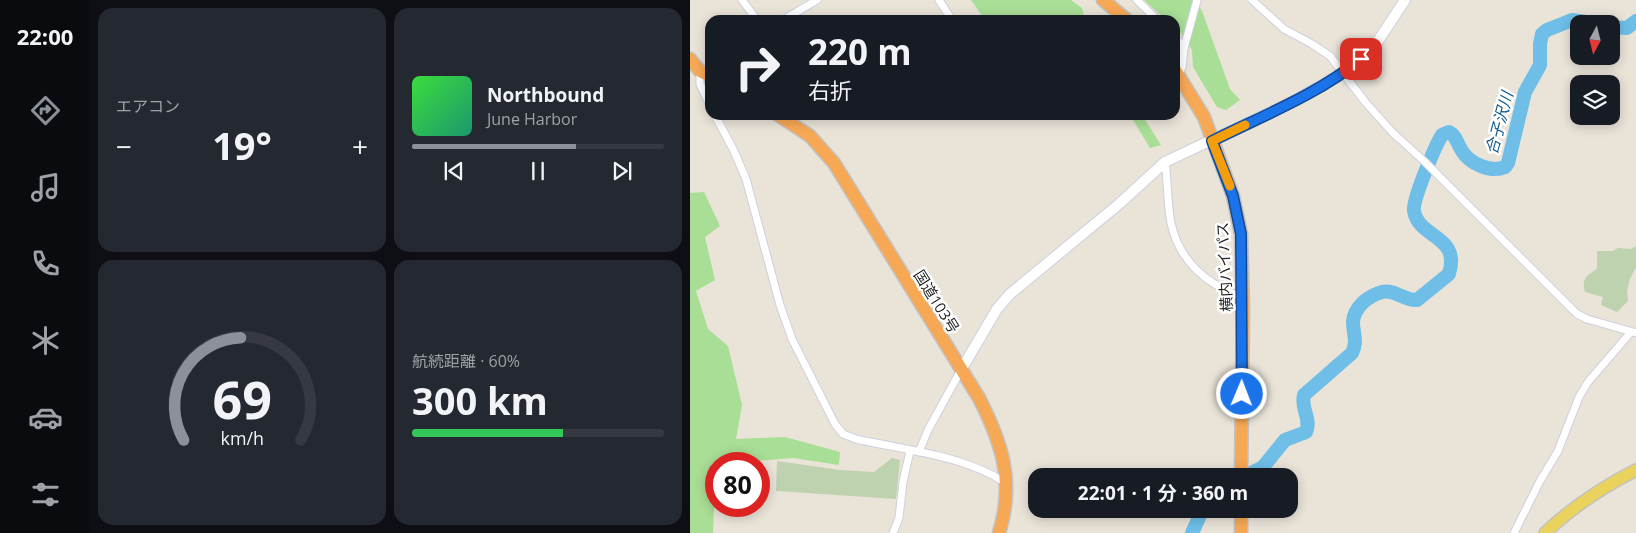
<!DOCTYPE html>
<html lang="ja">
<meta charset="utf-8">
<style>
:root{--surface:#171b24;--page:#242831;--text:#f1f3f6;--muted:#9ea1a6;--line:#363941;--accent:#8c9099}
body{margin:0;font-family:"Open Sans","Noto Sans JP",sans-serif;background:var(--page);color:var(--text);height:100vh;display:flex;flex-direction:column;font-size:19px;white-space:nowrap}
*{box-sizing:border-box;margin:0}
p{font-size:16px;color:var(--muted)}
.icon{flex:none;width:28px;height:28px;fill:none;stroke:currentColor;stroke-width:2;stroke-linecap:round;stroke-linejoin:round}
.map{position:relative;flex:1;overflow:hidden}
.panel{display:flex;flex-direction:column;gap:8px;padding:8px;background:#0d0f14;width:600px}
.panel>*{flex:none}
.guide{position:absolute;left:15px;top:15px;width:475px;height:105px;border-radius:15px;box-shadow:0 2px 12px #0003;background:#171b24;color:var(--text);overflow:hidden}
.needle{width:32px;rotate:187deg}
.buttons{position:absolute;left:880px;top:15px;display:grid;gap:10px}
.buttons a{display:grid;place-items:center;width:50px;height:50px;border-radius:10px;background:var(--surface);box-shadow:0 2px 12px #0003;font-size:25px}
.speed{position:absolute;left:15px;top:452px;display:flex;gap:10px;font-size:25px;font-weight:700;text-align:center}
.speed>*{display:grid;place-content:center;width:65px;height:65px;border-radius:50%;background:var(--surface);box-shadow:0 2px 12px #0003;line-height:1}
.speed .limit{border:8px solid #d22;background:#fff;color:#111}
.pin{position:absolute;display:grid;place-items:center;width:42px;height:42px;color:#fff;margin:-21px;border-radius:10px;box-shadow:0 2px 8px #0006}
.me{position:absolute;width:55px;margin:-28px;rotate:1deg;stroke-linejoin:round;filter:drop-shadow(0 0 4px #0008)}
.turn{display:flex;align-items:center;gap:18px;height:105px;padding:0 20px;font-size:22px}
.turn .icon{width:65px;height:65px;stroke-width:2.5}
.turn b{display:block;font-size:35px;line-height:42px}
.big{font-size:38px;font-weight:700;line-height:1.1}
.panel .card{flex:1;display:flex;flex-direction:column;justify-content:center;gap:8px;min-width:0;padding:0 18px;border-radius:15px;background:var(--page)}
.panel .dial{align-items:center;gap:0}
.dial svg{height:130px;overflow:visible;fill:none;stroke:var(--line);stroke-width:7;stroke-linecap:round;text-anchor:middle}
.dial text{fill:var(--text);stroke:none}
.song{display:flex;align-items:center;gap:15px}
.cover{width:60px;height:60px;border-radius:8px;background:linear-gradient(135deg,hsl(120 70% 55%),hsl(160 70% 35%))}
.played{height:5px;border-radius:2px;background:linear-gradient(90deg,var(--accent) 65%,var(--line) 65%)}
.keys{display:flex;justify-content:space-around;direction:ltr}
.heat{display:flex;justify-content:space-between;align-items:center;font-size:28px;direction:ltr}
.charge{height:8px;border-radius:4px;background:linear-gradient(90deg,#34c759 60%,var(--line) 0)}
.panel .tiles{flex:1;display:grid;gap:8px;grid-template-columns:repeat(2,1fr)}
.trip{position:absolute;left:338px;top:468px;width:270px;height:50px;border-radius:15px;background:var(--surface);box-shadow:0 2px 12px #0003;font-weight:700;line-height:50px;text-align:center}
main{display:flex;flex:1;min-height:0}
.tabs{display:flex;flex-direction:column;width:90px;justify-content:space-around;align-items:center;background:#090b0e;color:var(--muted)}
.tabs .icon{width:35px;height:35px}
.tabs .selected{color:var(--accent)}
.tabs b{font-size:22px;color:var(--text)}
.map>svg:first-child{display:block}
.green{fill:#a9de96}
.cemetery{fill:#bed2b0}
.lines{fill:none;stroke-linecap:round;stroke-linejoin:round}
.river{stroke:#6ebee8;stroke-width:14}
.street-casing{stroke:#ced0df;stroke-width:9}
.secondary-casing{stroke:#ced0df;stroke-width:12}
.primary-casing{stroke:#c2c2c2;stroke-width:14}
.highway-casing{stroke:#c2c2c2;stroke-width:15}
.street{stroke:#fff;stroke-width:7}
.secondary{stroke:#fff;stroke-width:10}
.primary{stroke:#ead35c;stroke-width:11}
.highway{stroke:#f7a855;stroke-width:12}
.route-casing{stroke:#114b97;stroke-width:12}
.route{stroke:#1a73e8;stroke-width:9}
.slow{stroke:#f59e0b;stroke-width:9}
.labels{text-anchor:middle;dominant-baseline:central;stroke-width:5;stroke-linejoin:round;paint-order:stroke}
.street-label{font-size:15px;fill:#262626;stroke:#fff}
.water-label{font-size:16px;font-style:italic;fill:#125a8f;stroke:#fff}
</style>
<main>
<nav class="tabs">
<b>22:00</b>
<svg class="icon selected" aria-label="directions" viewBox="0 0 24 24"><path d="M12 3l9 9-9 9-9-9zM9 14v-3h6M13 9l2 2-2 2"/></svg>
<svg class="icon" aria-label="music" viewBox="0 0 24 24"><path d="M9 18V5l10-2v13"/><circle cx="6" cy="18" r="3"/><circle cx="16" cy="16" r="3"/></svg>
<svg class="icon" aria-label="phone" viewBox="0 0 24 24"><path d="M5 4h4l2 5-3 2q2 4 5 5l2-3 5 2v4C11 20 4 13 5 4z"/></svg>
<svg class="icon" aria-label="climate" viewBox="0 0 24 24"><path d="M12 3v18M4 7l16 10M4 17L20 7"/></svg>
<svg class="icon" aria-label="car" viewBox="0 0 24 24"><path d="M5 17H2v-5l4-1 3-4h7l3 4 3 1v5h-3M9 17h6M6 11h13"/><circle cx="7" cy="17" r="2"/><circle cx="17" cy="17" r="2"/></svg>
<svg class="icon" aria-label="filters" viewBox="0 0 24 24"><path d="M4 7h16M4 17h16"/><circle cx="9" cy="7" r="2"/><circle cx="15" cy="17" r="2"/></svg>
</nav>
<section class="panel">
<div class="tiles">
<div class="card"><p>エアコン</p>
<div class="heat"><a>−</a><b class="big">19°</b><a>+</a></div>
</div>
<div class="card">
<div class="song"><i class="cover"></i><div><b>Northbound</b><p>June Harbor</p></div></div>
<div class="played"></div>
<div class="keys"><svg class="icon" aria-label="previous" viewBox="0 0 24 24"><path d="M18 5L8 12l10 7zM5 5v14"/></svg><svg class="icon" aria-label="pause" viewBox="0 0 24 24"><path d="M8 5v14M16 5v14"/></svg><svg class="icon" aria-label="next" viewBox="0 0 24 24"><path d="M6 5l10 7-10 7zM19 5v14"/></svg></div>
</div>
<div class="card dial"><svg viewBox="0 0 100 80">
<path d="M14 69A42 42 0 1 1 86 69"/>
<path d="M14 69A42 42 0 0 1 49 6" stroke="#8c9099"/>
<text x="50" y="56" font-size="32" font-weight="700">69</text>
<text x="50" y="72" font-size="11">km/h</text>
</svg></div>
<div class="card"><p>航続距離 · 60%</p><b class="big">300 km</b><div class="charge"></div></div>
</div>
</section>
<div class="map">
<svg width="946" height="533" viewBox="0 0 946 533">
<rect width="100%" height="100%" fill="#e9e3d8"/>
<!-- green -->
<g class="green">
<polygon points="281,0 381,0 392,8 395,20 295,20"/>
<polygon points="454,0 505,0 512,11 540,89 550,100 536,110 527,107 503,67 502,50 490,32 485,28 485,20 476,20"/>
<polygon points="440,115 452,115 471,145 460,148"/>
<polygon points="14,192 30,226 15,237 25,280 6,291 18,329 38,346 52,405 46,439 95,437 150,452 149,465 103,458 26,464 23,533 0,533 0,193"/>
</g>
<!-- cemetery -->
<g class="cemetery">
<path d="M946,246V267L940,279L937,291L938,301L927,312L911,305L913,297L895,292C891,279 897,275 907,269V251H923L928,248L941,249Z"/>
<polygon points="202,458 210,460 206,499 86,491 87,461 150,470 184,472"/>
</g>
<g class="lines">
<!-- river -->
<g class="river">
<polyline points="921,27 937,28 946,21"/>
<path d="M556,476L573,467L595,440L616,432C622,419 610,408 614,395L662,353C668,342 663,333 663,322C664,307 678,296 692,292C705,289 714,301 727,300L759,274C771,235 729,239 724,211C722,201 745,146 752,135L759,132C767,136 767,144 772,151C780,164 801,173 815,167L818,163L835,92L850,65V44L852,34L857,30L882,20L910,24"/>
<polyline points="502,533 513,509"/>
</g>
<defs>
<g id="street">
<polyline points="52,0 67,20"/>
<polyline points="249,0 262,20"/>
<polyline points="447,0 467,20"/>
<polyline points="562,0 594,29 622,44 640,56 676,103 703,133 734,161 887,314 897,319 946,333"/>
<polyline points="93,20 127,0"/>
<polyline points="485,37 494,48"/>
<polyline points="10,71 10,84 20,105"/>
<polyline points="489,76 492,67 494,48 507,0"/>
<path d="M25,115L44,151L56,179L90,305L102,339L145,424L153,434L166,439C215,450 273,455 316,483"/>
<path d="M475,162C478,182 477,203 481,223C489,261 517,285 552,297"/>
<polyline points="229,452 238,430 271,370"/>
<polyline points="203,533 209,518 213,482 220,451"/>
<polyline points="824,533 850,481 868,451 889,397 898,382 941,332"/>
</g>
<polyline id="secondary" points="271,370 307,309 320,294 429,204 475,162 596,105 654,73 671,59 688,41 715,0"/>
<path id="primary" d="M855,533C881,508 913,487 946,470"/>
<g id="highway">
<polyline points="413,0 437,20"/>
<polyline points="0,59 10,71 20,76"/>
<polyline points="485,70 514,117 543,196 551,234 553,310 551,476"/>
<path d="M88,115L120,136L144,163L289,398C312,443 325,482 309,533"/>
<polyline points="551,509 551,533"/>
</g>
</defs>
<!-- street casing -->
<use href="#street" class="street-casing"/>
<!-- secondary casing -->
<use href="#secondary" class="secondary-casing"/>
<!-- primary casing -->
<use href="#primary" class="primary-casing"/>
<!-- highway casing -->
<use href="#highway" class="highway-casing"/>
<!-- street -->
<use href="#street" class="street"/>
<!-- secondary -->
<use href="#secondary" class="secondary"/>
<!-- primary -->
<use href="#primary" class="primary"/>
<!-- highway -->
<use href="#highway" class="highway"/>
</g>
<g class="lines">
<defs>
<path id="route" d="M552,394L551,234L543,196L522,141C572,116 627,95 671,59"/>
</defs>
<!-- route casing -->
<use href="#route" class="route-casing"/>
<!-- route -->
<use href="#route" class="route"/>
<!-- slow -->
<polyline class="slow" points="540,186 522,141 555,125"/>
</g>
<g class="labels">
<!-- street labels -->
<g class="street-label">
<text transform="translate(534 267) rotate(-93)">横内バイパス</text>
<text transform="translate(247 301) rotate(58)">国道103号</text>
</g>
<!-- water labels -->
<g class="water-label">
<text transform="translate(809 123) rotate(-75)">合子沢川</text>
</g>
</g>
</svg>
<div class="buttons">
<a><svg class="needle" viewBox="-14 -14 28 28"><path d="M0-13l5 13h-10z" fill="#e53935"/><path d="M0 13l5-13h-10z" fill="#9ea1a6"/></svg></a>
<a><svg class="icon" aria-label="layers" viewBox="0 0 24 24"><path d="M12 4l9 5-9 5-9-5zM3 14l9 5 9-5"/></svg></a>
</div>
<div class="speed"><div class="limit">80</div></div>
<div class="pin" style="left:671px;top:59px;background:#d93025"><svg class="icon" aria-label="arrive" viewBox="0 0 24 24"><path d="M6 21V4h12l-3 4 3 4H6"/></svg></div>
<svg class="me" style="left:552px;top:394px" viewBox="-20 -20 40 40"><circle r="17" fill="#1a73e8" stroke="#fff" stroke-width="3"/><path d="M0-11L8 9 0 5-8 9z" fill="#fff"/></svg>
<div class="trip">22:01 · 1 分 · 360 m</div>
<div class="guide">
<div class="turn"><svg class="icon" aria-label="right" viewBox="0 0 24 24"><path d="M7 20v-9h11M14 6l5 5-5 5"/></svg><div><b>220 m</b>右折</div></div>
</div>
</div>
</main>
